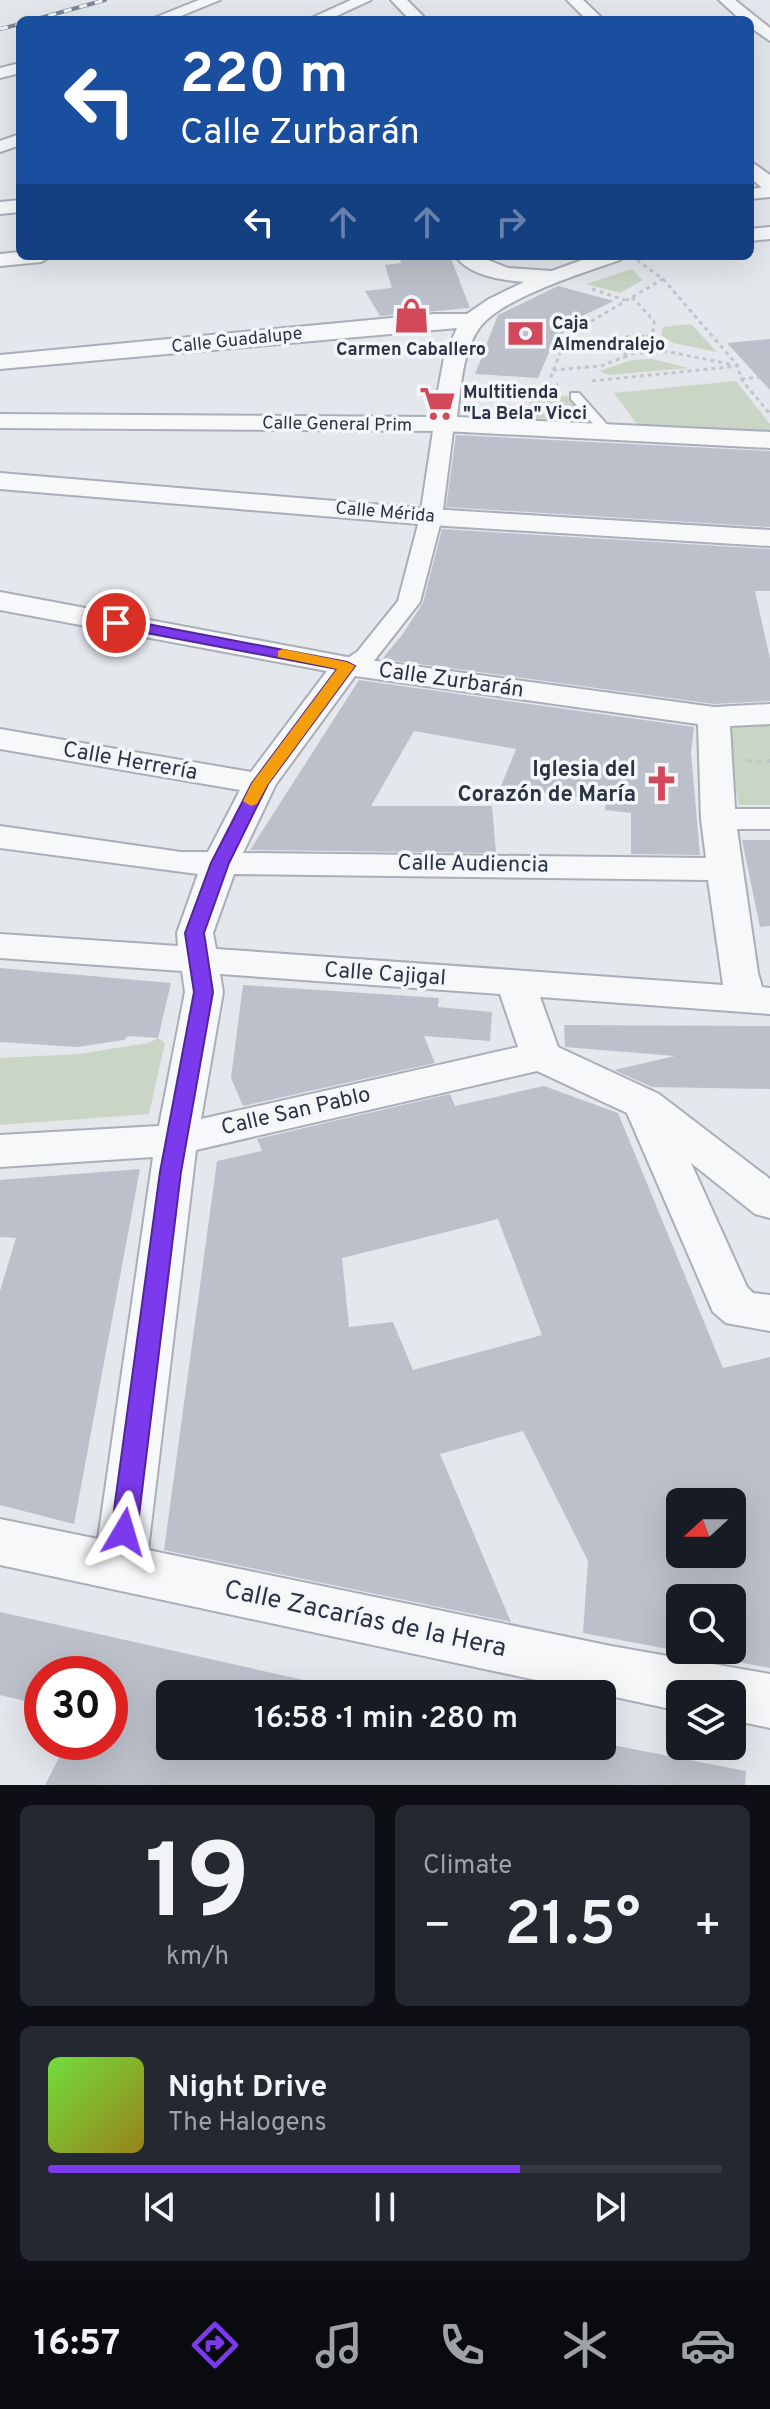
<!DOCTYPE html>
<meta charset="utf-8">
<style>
:root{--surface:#171b24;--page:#242831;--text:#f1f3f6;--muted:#9ea1a6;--line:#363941;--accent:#7c3aed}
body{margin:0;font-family:Overpass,sans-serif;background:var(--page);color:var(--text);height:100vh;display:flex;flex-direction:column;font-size:30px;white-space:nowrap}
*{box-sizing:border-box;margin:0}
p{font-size:26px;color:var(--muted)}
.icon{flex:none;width:44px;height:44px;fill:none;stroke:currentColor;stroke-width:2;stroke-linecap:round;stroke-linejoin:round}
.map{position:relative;height:1785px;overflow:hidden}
.side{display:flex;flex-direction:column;gap:20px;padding:20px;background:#0d0f14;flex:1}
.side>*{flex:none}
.hud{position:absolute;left:16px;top:16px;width:738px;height:244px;border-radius:12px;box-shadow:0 8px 32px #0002;background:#1a4fa0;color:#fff;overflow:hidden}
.needle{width:52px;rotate:249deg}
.tools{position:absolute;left:666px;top:1488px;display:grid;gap:16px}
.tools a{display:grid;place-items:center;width:80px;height:80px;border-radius:12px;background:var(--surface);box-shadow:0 8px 32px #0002;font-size:40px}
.speed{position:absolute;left:24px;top:1656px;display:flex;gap:16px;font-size:40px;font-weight:700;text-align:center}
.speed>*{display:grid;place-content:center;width:104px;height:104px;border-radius:50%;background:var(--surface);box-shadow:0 8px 32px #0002;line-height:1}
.speed .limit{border:12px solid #d22;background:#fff;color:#111}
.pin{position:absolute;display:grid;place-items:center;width:68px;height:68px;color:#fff;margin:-34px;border:4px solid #fff;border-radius:50%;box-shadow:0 2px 8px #0007}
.me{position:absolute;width:88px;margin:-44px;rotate:7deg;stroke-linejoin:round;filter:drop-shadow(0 0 6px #0008)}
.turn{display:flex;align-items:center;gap:28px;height:168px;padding:0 32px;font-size:36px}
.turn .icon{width:104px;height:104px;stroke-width:2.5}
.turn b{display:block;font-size:56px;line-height:68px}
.lanes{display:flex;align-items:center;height:76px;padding:0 32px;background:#0003;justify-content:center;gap:40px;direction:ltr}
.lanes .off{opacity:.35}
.big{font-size:60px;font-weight:600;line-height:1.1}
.side .widget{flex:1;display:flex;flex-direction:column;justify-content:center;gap:12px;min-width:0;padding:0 28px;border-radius:12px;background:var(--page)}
.side .dial{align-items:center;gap:0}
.dial b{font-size:104px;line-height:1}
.song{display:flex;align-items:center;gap:24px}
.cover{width:96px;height:96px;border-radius:12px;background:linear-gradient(135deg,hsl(100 70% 55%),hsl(50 70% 35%))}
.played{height:8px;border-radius:4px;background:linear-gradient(90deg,var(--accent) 70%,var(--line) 70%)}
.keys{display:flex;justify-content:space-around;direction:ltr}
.heat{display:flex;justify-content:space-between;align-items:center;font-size:44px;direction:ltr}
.side .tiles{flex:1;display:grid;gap:20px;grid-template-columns:1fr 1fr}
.widget:last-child{grid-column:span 2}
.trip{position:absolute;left:156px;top:1680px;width:460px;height:80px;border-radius:12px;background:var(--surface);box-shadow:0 8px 32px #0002;font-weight:600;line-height:80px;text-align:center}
.tab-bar{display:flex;height:128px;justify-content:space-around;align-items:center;background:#090b0e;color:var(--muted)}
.tab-bar .icon{width:56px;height:56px}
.tab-bar .current{color:var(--accent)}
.tab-bar b{font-size:36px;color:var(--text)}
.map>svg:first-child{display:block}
.green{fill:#c9d6c5}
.building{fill:#bbc0ca;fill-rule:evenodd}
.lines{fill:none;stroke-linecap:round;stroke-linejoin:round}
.service-casing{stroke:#a9aeb7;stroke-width:4}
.pedestrian-casing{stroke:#a9aeb7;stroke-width:4}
.minor-casing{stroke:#a9aeb7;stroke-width:4}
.path-far1{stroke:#c2c5cb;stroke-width:3;stroke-dasharray:4 4;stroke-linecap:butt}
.path{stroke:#c2c5cb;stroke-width:4;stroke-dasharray:5 5;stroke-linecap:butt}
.service{fill:#f7f8fa;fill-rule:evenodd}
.pedestrian{fill:#f7f8fa;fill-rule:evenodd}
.minor{fill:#f7f8fa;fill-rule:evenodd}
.rail-casing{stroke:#7d8696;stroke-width:4}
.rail{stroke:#f4f6f9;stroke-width:3;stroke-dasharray:8;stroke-linecap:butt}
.route{fill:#7c3aed;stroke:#51269a;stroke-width:2}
.slow{fill:#f59e0b}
.labels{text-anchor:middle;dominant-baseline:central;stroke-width:7;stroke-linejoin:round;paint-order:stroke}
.far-poi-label{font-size:18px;font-weight:bold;fill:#2b3445;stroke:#f4f6f9;text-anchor:start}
.far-street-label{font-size:18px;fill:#2b3445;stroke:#f4f6f9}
.street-label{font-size:22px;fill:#2b3445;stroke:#f4f6f9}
.poi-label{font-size:22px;font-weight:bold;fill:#2b3445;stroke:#f4f6f9;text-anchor:end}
.near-street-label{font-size:26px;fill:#2b3445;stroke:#f4f6f9}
</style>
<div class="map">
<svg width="770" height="1785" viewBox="0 0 770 1785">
<rect width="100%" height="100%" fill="#e4e7ec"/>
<!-- green -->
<g class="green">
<polygon points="632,269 643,280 620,293 586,284"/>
<polygon points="691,324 717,352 673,343 661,335 663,327"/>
<polygon points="652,359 689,368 610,375 599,371 632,360"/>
<polygon points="736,381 770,424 770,431 638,425 614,393"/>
<polygon points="530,395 567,396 589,421 531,418"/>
<polygon points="723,726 770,726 770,805 739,805"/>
<polygon points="158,1038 165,1043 149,1114 0,1125 0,1058 78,1054 149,1043"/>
</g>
<!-- building -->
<g class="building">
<polygon points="399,256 450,256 470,308 380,316 365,291 392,288 385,265 401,263"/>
<polygon points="558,286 614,301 584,315 574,328 556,336 538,378 475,374 498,315"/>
<polygon points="770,339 770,390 727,343"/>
<polygon points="456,435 770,451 770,527 446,507"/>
<polygon points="442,529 770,549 770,591 755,591 770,659 770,701 714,704 382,659 402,635 423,603"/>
<polygon points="359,680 694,727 691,752 700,855 631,854 631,813 605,810 606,802 501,786 516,749 414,731 371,806 492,806 496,853 250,850"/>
<polygon points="742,840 770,840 770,926 760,927"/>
<polygon points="0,968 171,983 158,1038 128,1036 124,1040 77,1047 0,1042"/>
<polygon points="243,985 439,998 438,1007 492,1012 490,1041 424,1036 435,1063 243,1106 231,1078"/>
<polygon points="564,1025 770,1026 770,1089 652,1087 614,1070 675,1056 565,1047"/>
<path d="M544,1086L618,1113L723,1368L770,1357V1668L583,1633L588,1561L523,1431L440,1454L511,1622L164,1550L217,1161L262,1151L257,1139L450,1094L455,1106ZM498,1219L542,1335L413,1370L393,1322L349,1327L342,1258ZM680,1502H732V1554H680ZM680,1598H732V1650H680Z"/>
<polygon points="140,1169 74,1524 0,1505 0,1291 16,1238 0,1237 0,1180"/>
<polygon points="0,1612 366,1694 170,1694 170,1746 602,1746 602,1743 746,1771 745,1785 45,1785 64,1748 91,1758 99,1742 110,1742 110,1674 42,1674 42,1705 0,1695"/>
</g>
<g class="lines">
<defs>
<polygon id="service" points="571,393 579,393 611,429 611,435 603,435 571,399"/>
<g id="pedestrian">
<polygon points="770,187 770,197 750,199 750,189"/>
<polygon points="444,418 454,424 442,517 420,602 373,662 355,671 339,671 335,666 357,652 398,601 420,517 434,424"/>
</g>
<g id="minor">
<polygon points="199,0 220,0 171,20 149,20"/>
<polygon points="351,0 371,0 328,20 307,20"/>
<polygon points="391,0 407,0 427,20 410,20"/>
<polygon points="567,0 583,0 604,20 587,20"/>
<polygon points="719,0 735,0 770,28 770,41 750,27 750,20 741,20"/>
<polygon points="20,63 20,73 0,78 0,68"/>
<polygon points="20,134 20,145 0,152 0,141"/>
<polygon points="750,161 770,175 770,191 763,189 750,177"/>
<polygon points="20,200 20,212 0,214 0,202"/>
<polygon points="770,227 770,239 750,241 750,229"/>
<polygon points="20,252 20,256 51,256 41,262 0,266 0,254"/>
<path d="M460,256H478L508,268L552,271L593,256H623L620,260C585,272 502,298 480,327C462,351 461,388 457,417L770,432V448L444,431L0,428V414L433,417L444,358L457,328L0,369V355L434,314H467L489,299L524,282C502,280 472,276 458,259Z"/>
<polygon points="0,473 431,509 770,530 770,546 431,525 0,489"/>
<path d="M0,592L347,657L714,707L770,704V724L730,726L735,809H770V829H737L758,973L762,987L770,988V1014L540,997L558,1047L659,1094L770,1179V1218L755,1214L691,1163L747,1287L753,1293L770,1295V1331L726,1323L713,1312L627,1113L537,1071L196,1150L148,1550L611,1646L770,1674V1728L732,1720V1694H680V1711L0,1565V1519L98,1539L153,1157L0,1167V1135L159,1126L185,992L182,971L0,958V934L178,946L177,933L198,874L0,848V826L181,852H208L240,790L0,749V729L251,772L327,671L0,610ZM355,676L698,724L701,819L706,858L243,853L276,784ZM234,874L708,880L723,985L216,949L213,933ZM220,974L500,994L518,1047L201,1119L223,992Z"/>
</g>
</defs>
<!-- service casing -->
<use href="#service" class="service-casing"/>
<!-- pedestrian casing -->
<use href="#pedestrian" class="pedestrian-casing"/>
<!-- minor casing -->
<use href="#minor" class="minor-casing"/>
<!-- path-far1 -->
<g class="path-far1">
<polyline points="637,260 663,279 738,366 741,379 770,414"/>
<polyline points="592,289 625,300"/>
<polyline points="632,297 654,321 654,329 647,337"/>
<path d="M660,350L662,346C647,333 628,331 613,345L625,354L665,351L734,365"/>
<polyline points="553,370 601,366 630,355"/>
<polyline points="741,379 770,376"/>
<polyline points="592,381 738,366"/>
<polyline points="548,385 564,342 585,325 663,279"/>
<polyline points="478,391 530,393 558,384"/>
</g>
<!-- path -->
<polyline class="path" points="747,761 770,761"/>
<!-- service -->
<use href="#service" class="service"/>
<!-- pedestrian -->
<use href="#pedestrian" class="pedestrian"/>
<!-- minor -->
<use href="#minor" class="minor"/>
<defs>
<g id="rail">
<polyline points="33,20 105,0"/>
<polyline points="0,29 20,24"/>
</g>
</defs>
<!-- rail casing -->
<use href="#rail" class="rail-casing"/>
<!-- rail -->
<use href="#rail" class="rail"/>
</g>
<!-- route -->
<polygon class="route" points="116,618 347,662 355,666 268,784 229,863 204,933 213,992 181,1172 137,1532 134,1541 124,1544 115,1541 111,1532 160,1172 194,992 185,933 211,863 252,783 337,669 110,626 108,623"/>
<!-- slow -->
<polygon class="slow" points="283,649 347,662 355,666 268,784 257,804 251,806 243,801 252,783 337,669 278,657 278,651"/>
<!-- icons -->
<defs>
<symbol id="shop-bare" viewBox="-9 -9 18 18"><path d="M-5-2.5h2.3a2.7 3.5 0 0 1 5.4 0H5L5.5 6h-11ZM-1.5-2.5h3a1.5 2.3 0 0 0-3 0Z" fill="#d1495b" stroke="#f4f6f9" stroke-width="2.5" paint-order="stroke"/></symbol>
<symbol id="bank-bare" viewBox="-9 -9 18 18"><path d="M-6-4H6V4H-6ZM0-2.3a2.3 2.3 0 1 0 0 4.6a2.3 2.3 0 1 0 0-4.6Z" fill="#d1495b" stroke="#f4f6f9" stroke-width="2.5" paint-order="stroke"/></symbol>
<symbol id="supermarket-bare" viewBox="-9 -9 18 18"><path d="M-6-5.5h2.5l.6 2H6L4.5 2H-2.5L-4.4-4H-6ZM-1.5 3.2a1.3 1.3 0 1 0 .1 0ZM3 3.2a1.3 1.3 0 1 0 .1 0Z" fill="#d1495b" stroke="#f4f6f9" stroke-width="2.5" paint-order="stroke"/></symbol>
<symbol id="church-bare" viewBox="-9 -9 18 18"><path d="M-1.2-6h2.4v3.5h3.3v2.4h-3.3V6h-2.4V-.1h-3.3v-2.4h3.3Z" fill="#d1495b" stroke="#f4f6f9" stroke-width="2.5" paint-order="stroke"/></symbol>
</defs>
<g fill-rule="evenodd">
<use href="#shop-bare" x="386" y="290" width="51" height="51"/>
<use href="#bank-bare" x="500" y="308" width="51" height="51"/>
<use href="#supermarket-bare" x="412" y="378" width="51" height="51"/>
<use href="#church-bare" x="636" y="758" width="51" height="51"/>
</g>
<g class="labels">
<!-- far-poi labels -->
<g class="far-poi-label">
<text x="552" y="324">Caja<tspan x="552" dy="21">Almendralejo</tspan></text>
<text x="411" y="350" text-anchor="middle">Carmen Caballero</text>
<text x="463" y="393">Multitienda<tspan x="463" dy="21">"La Bela" Vicci</tspan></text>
</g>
<!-- far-street labels -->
<g class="far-street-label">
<text transform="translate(237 341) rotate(-6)">Calle Guadalupe</text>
<text transform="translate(337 425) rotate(1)">Calle General Prim</text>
<text transform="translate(385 513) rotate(5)">Calle Mérida</text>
</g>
<!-- street labels -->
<g class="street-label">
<text transform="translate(451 681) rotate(8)">Calle Zurbarán</text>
<text transform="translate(130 762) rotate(10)">Calle Herrería</text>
<text transform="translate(473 865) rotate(1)">Calle Audiencia</text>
<text transform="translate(385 975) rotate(4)">Calle Cajigal</text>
<text transform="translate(296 1112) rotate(-13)">Calle San Pablo</text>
</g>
<!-- poi labels -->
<g class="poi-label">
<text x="636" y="770">Iglesia del<tspan x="636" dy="25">Corazón de María</tspan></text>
</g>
<!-- near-street labels -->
<g class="near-street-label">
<text transform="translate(365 1620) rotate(12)">Calle Zacarías de la Hera</text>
</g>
</g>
</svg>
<div class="tools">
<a><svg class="needle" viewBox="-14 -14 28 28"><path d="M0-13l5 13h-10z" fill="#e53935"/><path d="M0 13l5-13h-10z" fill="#9ea1a6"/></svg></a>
<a><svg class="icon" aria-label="search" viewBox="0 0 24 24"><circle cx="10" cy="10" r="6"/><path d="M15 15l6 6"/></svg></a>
<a><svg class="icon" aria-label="layers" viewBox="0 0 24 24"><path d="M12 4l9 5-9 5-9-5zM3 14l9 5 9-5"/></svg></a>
</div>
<div class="speed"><div class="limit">30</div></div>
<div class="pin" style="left:116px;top:623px;background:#d93025"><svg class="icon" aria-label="arrive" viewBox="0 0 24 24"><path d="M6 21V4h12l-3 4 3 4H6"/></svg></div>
<svg class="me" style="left:124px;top:1532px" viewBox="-20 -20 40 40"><path d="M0-17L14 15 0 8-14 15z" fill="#7c3aed" stroke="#fff" stroke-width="4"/></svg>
<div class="trip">16:58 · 1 min · 280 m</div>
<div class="hud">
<div class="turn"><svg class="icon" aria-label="left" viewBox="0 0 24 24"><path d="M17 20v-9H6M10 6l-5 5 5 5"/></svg><div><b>220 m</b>Calle Zurbarán</div></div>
<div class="lanes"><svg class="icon" aria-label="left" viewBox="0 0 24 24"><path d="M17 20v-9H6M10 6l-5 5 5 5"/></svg><svg class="icon off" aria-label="ahead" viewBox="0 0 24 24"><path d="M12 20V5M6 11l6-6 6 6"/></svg><svg class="icon off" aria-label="ahead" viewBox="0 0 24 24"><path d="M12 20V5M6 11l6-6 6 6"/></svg><svg class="icon off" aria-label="right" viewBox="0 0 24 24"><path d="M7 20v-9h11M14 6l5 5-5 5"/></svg></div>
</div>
</div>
<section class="side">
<div class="tiles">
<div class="widget dial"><b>19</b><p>km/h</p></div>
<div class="widget"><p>Climate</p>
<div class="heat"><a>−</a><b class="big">21.5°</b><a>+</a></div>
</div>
<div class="widget">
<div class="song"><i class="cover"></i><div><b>Night Drive</b><p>The Halogens</p></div></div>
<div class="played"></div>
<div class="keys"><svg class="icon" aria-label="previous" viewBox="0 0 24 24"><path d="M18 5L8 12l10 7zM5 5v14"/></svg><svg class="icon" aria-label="pause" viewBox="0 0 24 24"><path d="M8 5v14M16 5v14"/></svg><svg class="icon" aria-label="next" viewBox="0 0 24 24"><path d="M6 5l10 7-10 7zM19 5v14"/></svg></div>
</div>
</div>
</section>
<nav class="tab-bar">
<b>16:57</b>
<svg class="icon current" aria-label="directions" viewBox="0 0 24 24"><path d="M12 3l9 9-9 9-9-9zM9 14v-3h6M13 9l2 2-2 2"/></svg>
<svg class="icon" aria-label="music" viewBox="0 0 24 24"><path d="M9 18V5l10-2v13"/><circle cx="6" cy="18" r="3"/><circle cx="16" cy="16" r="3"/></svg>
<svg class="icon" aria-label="phone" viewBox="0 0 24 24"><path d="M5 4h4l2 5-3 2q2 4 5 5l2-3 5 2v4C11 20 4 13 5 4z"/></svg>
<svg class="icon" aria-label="climate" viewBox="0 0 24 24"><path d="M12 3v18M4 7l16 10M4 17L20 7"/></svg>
<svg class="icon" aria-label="car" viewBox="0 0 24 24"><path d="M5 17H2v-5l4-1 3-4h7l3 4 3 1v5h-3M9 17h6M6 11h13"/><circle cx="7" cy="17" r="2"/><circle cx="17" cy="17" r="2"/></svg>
</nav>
